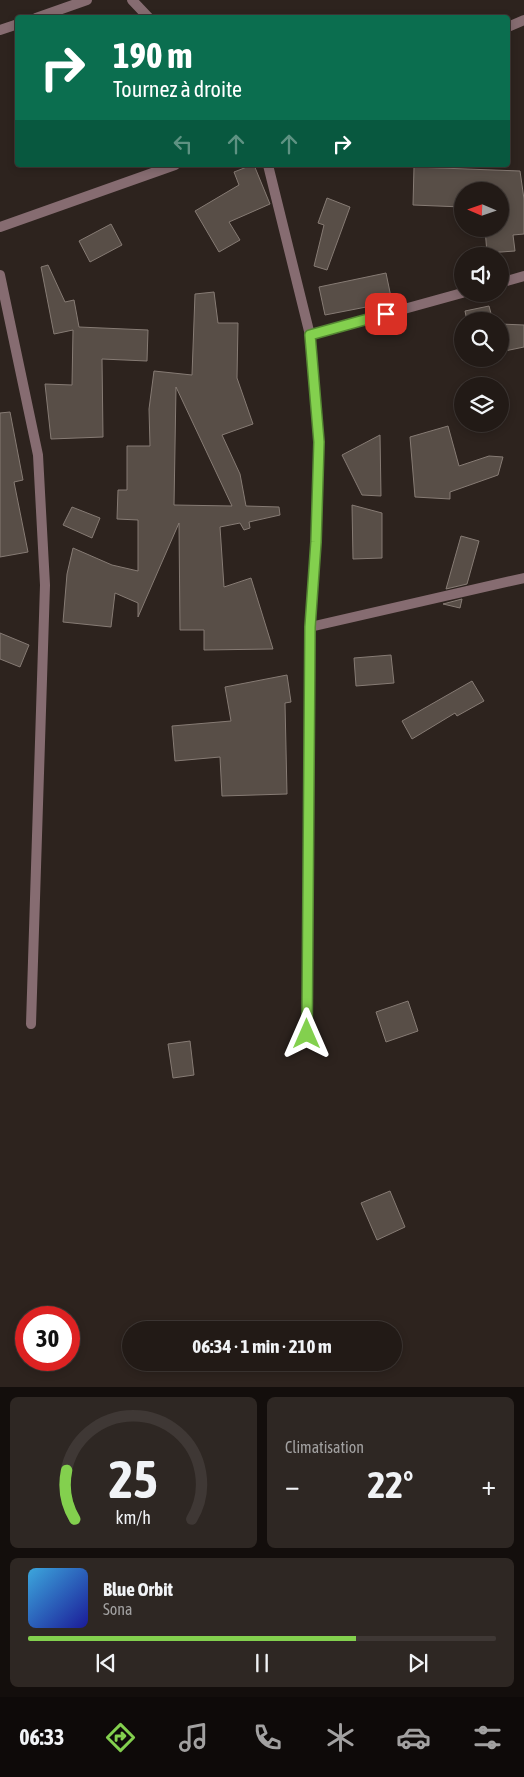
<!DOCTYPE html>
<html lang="fr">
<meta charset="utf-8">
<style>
:root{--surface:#221a16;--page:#2e2723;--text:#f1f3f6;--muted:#a2a1a1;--line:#3f3835;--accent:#83d04e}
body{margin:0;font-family:"Asap Condensed",sans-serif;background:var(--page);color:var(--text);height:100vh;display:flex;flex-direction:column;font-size:19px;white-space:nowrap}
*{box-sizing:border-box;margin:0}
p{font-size:16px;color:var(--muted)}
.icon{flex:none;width:28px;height:28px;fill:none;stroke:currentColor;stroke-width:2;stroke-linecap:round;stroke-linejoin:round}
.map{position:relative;height:1387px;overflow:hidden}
.sheet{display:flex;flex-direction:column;gap:10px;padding:10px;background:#130e0c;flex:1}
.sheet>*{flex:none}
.banner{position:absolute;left:15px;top:15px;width:495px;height:152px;border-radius:5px;box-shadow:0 2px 8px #0003,0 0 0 1px var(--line);background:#0b6e4f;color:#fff;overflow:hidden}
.needle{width:32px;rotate:272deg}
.fabs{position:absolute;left:454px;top:182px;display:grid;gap:10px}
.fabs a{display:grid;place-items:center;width:55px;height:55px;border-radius:50%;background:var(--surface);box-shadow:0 2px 8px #0003,0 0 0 1px var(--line);font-size:25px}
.speed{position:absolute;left:15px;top:1306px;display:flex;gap:10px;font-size:25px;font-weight:700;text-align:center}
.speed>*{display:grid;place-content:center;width:65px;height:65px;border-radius:50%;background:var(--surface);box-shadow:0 2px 8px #0003,0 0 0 1px var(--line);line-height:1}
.speed .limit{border:8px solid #d22;background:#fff;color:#111}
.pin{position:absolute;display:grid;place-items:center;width:42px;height:42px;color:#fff;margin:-21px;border-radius:10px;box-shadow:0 2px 8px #0006}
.me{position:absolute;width:55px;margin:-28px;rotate:0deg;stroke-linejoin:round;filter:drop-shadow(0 0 4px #0008)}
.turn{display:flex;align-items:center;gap:18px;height:105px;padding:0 15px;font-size:22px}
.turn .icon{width:65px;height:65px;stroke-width:2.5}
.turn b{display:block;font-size:35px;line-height:42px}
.lanes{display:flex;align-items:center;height:48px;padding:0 15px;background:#0003;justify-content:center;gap:25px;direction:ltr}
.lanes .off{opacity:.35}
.big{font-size:38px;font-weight:700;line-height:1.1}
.sheet .tile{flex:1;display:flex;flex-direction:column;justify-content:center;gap:8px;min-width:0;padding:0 18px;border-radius:8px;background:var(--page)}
.sheet .dial{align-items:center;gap:0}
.dial svg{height:130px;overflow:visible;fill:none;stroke:var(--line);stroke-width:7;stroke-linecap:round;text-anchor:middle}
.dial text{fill:var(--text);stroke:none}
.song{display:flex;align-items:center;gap:15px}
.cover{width:60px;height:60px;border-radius:8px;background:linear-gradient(135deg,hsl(200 70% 55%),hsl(240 70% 35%))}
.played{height:5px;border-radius:2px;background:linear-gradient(90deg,var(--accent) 70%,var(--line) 70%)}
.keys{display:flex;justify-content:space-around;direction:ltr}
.heat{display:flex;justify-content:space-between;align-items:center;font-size:28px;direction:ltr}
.sheet .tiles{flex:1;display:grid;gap:10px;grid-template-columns:1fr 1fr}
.tile:last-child{grid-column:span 2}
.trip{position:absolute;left:122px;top:1321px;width:280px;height:50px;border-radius:25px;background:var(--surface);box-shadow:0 2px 8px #0003,0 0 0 1px var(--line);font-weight:700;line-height:50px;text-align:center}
.dock{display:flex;height:80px;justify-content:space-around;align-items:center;background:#0e0a09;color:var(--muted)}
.dock .icon{width:35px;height:35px}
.dock .current{color:var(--accent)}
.dock b{font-size:22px;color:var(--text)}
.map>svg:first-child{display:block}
.building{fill:#584e47;stroke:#867b74;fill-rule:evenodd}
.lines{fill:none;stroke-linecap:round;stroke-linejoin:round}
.minor{stroke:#866c71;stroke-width:10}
.tertiary{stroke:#866c71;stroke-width:10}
.route-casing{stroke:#558733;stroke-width:12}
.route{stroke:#83d04e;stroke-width:9}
</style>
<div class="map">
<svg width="524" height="1387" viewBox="0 0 524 1387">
<rect width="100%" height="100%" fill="#2d231e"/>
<!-- building -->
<g class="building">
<polygon points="252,165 254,165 270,204 229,222 240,240 219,252 195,211 239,185 234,172"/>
<polygon points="414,167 520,171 524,199 524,234 513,235 515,251 487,253 485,229 500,229 500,191 462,191 462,207 413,205"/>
<polygon points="327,198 350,207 327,270 314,266 324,225 318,223"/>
<polygon points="111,224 122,245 90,262 79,241"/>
<polygon points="48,265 65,302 74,300 79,327 148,330 147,361 102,359 103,437 51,439 45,384 72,385 73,330 54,334 41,267"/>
<polygon points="386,273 392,302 325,315 319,287"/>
<path d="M214,292L218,323H238L237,378L253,424L222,435L240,474L246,506L279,507L280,515L249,522L250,528L244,530L240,523L220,527L224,587L251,578L273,649L204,650V630H180L179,523L138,617V603L115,593L111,627L63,622L67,574L73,548L112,565L138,571V520L117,519L118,490H127V446H150L149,409L154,371L192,375L195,294ZM176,387L232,506L174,505Z"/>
<polygon points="489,306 493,321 467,321 465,311"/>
<polygon points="500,324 524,325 524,347 500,352"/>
<polygon points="462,340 462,359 468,359 462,360 458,341"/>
<polygon points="10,412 23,480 14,482 28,552 0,557 0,413"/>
<polygon points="448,426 459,466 489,456 503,457 498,475 450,492 450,499 415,497 410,437"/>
<polygon points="380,435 381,496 362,495 342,455"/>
<polygon points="352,505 382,513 382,558 353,559"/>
<polygon points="72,507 100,518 92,538 63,525"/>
<polygon points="461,536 479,541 467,584 446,589"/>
<polygon points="462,599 460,608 443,604"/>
<polygon points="0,633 29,645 20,667 0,659"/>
<polygon points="391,655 394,683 356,686 354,658"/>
<polygon points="287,675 291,702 285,703 287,794 222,796 220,757 175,761 172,726 231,721 225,687"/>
<polygon points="472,681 484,701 457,716 455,713 412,739 402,721"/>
<polygon points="408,1001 418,1031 386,1042 376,1012"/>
<polygon points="190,1041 194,1075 173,1078 168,1044"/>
<polygon points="390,1191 405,1227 377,1240 361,1203"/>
</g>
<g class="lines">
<!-- minor -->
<g class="minor">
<polyline points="132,0 149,18"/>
<polyline points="36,18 87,0"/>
<polyline points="0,30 18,24"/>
<polyline points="268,165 310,335 319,442 316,542 310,627 307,1034"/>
<polyline points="0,275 38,455 45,585 31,1024"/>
<polyline points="500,283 524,276"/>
<polyline points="310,335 462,293"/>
<polyline points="310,627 524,578"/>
</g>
<!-- tertiary -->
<g class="tertiary">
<polyline points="508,27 524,20"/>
<polyline points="0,227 175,165"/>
</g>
</g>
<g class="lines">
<defs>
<polyline id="route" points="307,1034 310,627 316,542 319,442 310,335 386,314"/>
</defs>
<!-- route casing -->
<use href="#route" class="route-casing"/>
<!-- route -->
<use href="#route" class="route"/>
</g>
</svg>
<div class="fabs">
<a><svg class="needle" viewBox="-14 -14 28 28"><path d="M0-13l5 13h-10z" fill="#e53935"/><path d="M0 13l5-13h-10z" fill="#a2a1a1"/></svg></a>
<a><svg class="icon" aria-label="sound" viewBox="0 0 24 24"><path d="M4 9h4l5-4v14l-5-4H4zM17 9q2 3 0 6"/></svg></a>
<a><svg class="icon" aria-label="search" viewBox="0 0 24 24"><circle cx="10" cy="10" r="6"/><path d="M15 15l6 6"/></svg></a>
<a><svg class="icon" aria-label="layers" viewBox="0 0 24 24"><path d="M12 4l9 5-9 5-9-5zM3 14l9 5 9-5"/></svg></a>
</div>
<div class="speed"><div class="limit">30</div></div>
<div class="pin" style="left:386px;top:314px;background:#d93025"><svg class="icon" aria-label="arrive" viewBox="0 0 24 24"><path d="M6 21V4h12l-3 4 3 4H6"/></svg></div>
<svg class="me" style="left:307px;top:1034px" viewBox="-20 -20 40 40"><path d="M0-17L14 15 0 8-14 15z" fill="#83d04e" stroke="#fff" stroke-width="4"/></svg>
<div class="trip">06:34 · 1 min · 210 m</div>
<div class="banner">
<div class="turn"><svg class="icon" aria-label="right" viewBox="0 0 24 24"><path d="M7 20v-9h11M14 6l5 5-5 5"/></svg><div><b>190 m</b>Tournez à droite</div></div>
<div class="lanes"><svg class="icon off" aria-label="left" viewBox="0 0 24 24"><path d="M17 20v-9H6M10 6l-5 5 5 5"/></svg><svg class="icon off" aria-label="ahead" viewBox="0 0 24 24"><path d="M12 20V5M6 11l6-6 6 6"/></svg><svg class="icon off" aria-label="ahead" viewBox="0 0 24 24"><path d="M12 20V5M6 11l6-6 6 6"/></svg><svg class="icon" aria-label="right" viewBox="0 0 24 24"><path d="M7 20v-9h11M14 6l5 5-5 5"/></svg></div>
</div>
</div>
<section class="sheet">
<div class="tiles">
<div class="tile dial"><svg viewBox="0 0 100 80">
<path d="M14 69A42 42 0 1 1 86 69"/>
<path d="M14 69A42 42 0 0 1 9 39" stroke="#83d04e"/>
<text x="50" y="56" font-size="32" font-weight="700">25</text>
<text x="50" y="72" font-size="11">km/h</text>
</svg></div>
<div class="tile"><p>Climatisation</p>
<div class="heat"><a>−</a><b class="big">22°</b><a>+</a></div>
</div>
<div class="tile">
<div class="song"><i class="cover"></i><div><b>Blue Orbit</b><p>Sona</p></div></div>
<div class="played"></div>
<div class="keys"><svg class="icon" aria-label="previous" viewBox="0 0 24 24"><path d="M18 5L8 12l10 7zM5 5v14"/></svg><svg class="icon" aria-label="pause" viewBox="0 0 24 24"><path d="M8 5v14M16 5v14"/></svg><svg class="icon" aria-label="next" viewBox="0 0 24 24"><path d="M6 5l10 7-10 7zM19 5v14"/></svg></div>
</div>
</div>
</section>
<nav class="dock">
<b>06:33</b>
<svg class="icon current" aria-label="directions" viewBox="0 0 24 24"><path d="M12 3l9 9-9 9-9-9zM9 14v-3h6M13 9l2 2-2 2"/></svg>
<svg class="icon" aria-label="music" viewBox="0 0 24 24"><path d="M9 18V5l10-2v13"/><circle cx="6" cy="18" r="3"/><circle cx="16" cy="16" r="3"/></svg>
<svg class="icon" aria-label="phone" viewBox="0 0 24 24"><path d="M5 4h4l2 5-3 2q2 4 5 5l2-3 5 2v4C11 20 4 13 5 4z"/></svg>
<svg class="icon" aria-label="climate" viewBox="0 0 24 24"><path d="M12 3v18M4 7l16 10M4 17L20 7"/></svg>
<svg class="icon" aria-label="car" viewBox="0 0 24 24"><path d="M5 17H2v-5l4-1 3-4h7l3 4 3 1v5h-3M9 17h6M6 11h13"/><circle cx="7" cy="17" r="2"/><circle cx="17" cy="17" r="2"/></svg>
<svg class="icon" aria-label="filters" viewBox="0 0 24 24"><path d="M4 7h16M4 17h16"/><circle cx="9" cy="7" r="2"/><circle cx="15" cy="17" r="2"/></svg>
</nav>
